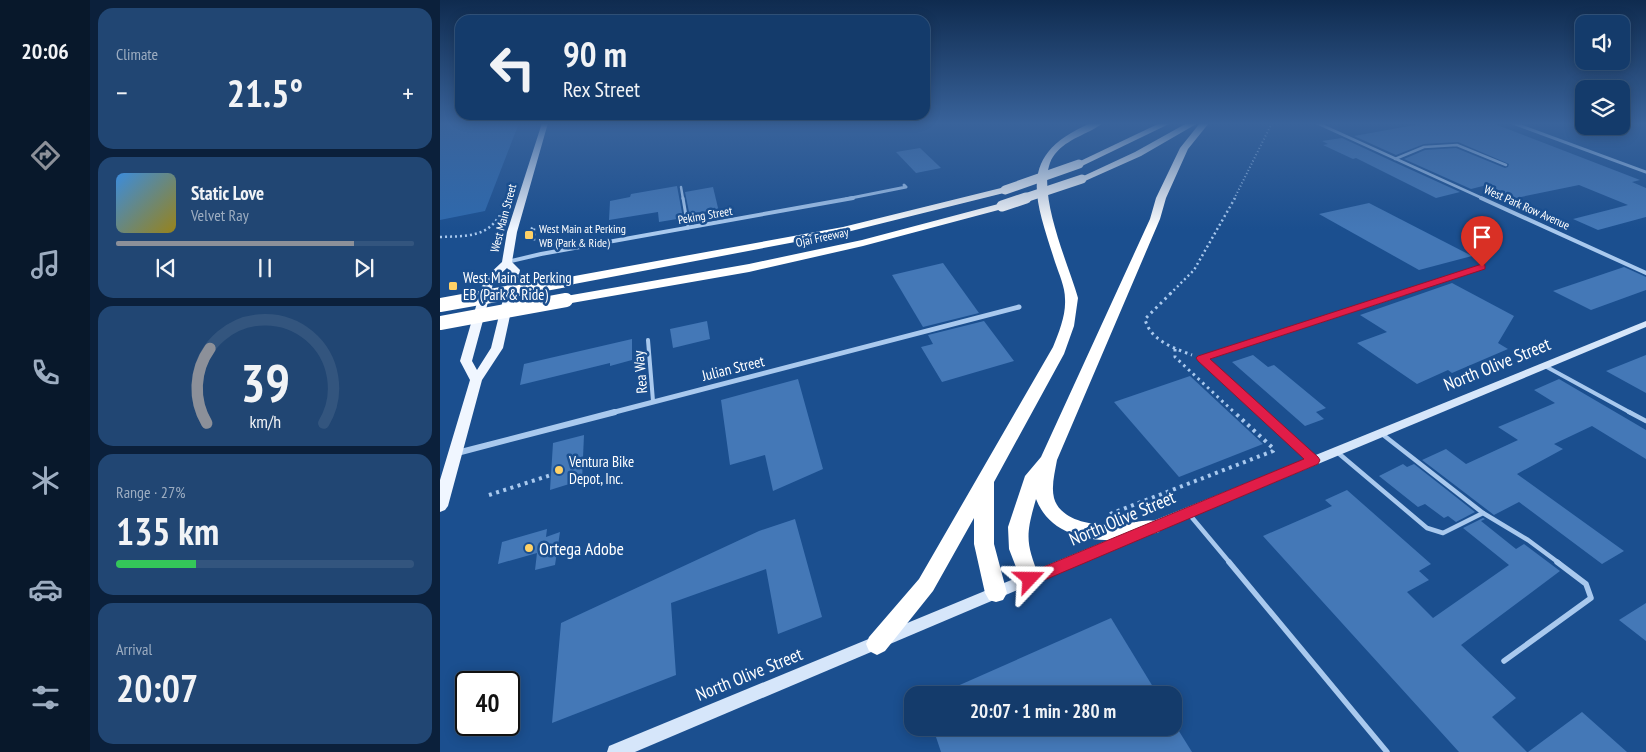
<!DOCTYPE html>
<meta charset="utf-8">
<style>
:root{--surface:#143b6b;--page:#214673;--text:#f1f3f6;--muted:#9dadc1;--line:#33557e;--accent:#8c9099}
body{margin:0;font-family:"PT Sans Narrow",sans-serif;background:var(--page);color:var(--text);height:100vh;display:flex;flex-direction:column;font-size:19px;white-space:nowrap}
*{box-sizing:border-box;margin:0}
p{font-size:16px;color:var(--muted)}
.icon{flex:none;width:28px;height:28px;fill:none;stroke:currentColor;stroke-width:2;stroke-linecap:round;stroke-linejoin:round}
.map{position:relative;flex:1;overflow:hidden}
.sheet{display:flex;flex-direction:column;gap:8px;padding:8px;background:#0b203b;width:350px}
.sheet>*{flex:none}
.top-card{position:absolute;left:15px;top:15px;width:475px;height:105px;border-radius:15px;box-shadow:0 2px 12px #0003,0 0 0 1px var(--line);background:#143b6b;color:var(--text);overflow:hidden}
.tools{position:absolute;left:1135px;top:15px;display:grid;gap:10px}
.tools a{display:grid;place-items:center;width:55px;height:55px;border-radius:10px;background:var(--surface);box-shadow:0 2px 12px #0003,0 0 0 1px var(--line);font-size:25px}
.speed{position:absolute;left:15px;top:671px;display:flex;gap:10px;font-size:25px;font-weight:700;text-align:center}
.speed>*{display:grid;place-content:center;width:65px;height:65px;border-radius:50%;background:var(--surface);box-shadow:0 2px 12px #0003,0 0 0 1px var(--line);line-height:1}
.speed .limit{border:2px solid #111;border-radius:8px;background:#fff;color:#111}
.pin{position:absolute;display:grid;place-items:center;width:42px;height:42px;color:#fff;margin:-51px -21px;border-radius:50% 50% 50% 0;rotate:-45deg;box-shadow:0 0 5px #0007}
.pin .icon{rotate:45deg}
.me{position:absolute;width:55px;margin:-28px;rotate:67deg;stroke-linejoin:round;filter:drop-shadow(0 0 4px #0008)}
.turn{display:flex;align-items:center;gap:18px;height:105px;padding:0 25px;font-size:22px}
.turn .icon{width:65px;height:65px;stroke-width:2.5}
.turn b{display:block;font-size:35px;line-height:42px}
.big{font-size:38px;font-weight:600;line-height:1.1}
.sheet .tile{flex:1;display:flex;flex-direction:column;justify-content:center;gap:8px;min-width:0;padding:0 18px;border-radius:15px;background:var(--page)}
.sheet .dial{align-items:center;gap:0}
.dial svg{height:130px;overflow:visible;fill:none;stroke:var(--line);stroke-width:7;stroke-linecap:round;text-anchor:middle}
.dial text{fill:var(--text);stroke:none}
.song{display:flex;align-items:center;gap:15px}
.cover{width:60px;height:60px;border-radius:8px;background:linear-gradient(135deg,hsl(210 70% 55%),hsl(50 70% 35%))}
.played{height:5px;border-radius:2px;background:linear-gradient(90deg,var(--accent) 80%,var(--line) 80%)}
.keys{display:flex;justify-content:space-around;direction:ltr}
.heat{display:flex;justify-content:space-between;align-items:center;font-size:28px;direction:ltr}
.charge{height:8px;border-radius:4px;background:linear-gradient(90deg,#34c759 27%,var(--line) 0)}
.trip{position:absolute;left:464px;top:686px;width:278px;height:50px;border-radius:15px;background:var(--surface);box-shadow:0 2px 12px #0003,0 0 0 1px var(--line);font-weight:600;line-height:50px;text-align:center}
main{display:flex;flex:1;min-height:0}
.tab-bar{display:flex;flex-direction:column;width:90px;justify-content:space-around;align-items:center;background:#08182b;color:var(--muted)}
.tab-bar .icon{width:35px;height:35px}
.tab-bar .on{color:var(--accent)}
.tab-bar b{font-size:22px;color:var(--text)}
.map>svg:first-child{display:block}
.green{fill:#2e69ad}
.building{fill:#4478b7}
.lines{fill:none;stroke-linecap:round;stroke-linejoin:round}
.path-far3{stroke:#a9c9ee;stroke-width:2;stroke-dasharray:1 2.5;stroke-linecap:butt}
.path-far2{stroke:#a9c9ee;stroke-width:2.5;stroke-dasharray:2 3;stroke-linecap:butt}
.path-far1{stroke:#a9c9ee;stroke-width:3;stroke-dasharray:2.5 4;stroke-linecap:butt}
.path{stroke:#a9c9ee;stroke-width:4;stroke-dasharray:3 4.5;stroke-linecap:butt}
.lane-far4{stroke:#a9c9ee;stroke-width:2.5}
.lane-far3{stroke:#a9c9ee;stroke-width:3}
.lane-far2{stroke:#a9c9ee;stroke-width:4}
.lane-far1{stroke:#a9c9ee;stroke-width:4.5}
.lane{stroke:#a9c9ee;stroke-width:5.5}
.street-far3{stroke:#a9c9ee;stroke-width:3}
.street-far2{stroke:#a9c9ee;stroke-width:4}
.street-far1{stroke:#a9c9ee;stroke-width:5}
.street{stroke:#a9c9ee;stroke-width:6}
.secondary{fill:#d6e6fa;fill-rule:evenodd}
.primary{fill:#f0f6ff;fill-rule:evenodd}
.highway{fill:#fff;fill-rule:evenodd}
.highway-bridge-far2{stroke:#fff;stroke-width:9}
.highway-bridge-far1{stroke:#fff;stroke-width:11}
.highway-bridge{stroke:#fff;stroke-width:14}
.route{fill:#e11d48;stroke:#92132f}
.poi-dot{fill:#ffd166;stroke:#1b4f8f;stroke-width:2}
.labels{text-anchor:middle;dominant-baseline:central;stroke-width:5;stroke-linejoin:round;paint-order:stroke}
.far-street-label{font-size:12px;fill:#fff;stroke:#1b4f8f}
.far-poi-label{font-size:12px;fill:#fff;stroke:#1b4f8f;text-anchor:start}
.poi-label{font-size:15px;fill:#fff;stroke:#1b4f8f;text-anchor:start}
.street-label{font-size:15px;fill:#fff;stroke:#1b4f8f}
.near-street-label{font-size:18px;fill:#fff;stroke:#1b4f8f}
.near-poi-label{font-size:18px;fill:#fff;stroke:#1b4f8f;text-anchor:start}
</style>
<main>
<nav class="tab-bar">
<b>20:06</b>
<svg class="icon on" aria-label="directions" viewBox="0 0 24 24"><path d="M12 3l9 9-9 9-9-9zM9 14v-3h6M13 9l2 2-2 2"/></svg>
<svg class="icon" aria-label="music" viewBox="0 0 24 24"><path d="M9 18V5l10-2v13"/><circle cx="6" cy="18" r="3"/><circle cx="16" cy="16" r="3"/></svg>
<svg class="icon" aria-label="phone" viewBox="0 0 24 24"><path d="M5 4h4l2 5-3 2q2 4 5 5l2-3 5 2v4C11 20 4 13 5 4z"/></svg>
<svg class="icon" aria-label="climate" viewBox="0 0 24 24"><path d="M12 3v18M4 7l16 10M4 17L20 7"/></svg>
<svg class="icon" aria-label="car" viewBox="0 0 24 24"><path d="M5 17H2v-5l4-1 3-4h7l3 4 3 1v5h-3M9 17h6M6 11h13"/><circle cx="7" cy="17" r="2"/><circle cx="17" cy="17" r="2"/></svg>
<svg class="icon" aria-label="filters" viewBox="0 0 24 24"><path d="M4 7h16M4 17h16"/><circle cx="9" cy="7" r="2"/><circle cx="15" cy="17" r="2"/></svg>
</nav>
<section class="sheet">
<div class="tile"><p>Climate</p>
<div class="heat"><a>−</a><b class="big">21.5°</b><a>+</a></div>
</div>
<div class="tile">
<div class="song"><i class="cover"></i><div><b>Static Love</b><p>Velvet Ray</p></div></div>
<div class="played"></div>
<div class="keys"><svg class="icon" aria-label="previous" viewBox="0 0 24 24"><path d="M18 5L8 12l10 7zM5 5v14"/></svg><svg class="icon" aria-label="pause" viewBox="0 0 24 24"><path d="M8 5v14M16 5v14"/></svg><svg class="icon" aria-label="next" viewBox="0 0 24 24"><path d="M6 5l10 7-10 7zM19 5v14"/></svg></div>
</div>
<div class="tile dial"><svg viewBox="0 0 100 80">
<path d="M14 69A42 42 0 1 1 86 69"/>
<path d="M14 69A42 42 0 0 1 16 23" stroke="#8c9099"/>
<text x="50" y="56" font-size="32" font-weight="700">39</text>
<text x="50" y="72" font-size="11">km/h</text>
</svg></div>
<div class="tile"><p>Range · 27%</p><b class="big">135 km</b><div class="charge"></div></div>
<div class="tile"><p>Arrival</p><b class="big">20:07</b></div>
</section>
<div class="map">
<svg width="1206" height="752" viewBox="0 0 1206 752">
<rect width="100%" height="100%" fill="#1b4f8f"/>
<!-- green -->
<polygon class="green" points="0,123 79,123 45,211 0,220"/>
<!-- building -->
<g class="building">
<polygon points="986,123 1052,123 1200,180 1192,182 1206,188 1206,217 1158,230 1133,219 1188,205 1139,185 1076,198 1047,185 1031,189 964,159 985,150 1016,148 1065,168 1068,167 1069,164 1018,142 984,144 956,155 914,136"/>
<polygon points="902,138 954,162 1020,192 996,198 916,158 913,159 883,145 888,144 882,141"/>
<polygon points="480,148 499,166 501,168 476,173 456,152"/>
<polygon points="237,186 243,218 219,222 218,212 169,220 170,201 190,197 191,194"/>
<polygon points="273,187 279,212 250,217 245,192"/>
<polygon points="929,203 1032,256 979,270 879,214"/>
<polygon points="503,263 539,313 483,327 452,275"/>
<polygon points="1184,267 1206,277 1206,290 1151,310 1113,291"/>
<polygon points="1012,283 1074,316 1058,343 1068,349 1012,373 1008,370 977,384 917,343 947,332 920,315"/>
<polygon points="267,321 270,339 233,348 230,329"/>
<polygon points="544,321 574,361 502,382 481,347 493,344 488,335"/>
<polygon points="192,339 192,360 170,366 170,363 80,385 84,364"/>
<polygon points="813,355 828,367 834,365 886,408 876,412 884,419 865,426 792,362"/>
<polygon points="1206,355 1206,393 1166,371"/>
<polygon points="750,376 823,444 739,477 674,402"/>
<polygon points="358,379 383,469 333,491 325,455 290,465 281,400"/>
<polygon points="1119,379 1206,430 1206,459 1152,426 1114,444 1123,449 1077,474 1184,551 1162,564 1079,502 1054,515 982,460 1006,449 1026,464 1078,440 1058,427 1115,403 1094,390"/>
<polygon points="144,435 142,480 110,490 113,443"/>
<polygon points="963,464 967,467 974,464 1035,512 1016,522 1008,516 1004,518 985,504 978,507 939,476"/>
<polygon points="907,490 991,564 979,571 989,580 967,592 993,618 1069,565 1023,528 1043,518 1045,519 1041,521 1076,549 1084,544 1120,571 1021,645 1076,698 1052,717 1087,752 1019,752 823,536 892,506 885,500"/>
<polygon points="355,519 382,617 338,634 326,569 231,603 236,675 112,723 121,623 319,531"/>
<polygon points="107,529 106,537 120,532 115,565 95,570 97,553 58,564 62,542"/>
<polygon points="1206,603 1206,641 1179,620"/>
<polygon points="671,618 718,695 497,695"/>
<polygon points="1142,712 1187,752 1088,752"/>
<polygon points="493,728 737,728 752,752 501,752"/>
</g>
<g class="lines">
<!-- path-far3 -->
<polyline class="path-far3" points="794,199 832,123"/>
<!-- path-far2 -->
<g class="path-far2">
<polyline points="91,229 94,227 94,243"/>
<path d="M0,237C24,236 48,238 60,214"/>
<polyline points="730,294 754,270 795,198"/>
</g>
<!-- path-far1 -->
<g class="path-far1">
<path d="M731,293L705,319C710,340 733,348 752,355"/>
<polyline points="735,349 735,357 795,413"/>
</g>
<!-- path -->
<g class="path">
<polyline points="49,495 111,475"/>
<polyline points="670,514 833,451 834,449 794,412"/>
</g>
<!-- lane-far4 -->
<g class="lane-far4">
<polyline points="955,159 984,147 1017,145 1066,165"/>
<polyline points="241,187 243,199"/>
</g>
<!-- lane-far3 -->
<polyline class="lane-far3" points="243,198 248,228"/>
<!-- lane-far2 -->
<g class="lane-far2">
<polyline points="208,340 213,401"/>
<polyline points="1105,366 1191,413"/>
</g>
<!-- lane-far1 -->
<g class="lane-far1">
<polyline points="1189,412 1206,421"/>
<polyline points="942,434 1043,513 1088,540 1119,563"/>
<polyline points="897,452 987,528 1003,533 1043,513"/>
<polyline points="749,514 790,563"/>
</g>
<!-- lane -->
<g class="lane">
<polyline points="789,562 947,752"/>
<polyline points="1064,661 1151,598 1146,584 1117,562"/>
</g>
<!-- street-far3 -->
<g class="street-far3">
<polyline points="877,123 1044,199"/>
<polyline points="1073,123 1206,172"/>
<polyline points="406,199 466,187 464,185"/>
</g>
<!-- street-far2 -->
<g class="street-far2">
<polyline points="1041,198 1206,273"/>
<polyline points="67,262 101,254 413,198"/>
<polyline points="959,294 1042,267"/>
</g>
<!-- street-far1 -->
<g class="street-far1">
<polyline points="171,413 579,307"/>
<polyline points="822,413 762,358 963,293"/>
</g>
<!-- street -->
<g class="street">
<polyline points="821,412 874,461"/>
<polyline points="17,453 175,412"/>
</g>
<!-- secondary -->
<g class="secondary">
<polygon points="1206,321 1206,327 713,533 708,534 703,533 702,529 703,525"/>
<polygon points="695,529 700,530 701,534 700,538 195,752 167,752 169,746"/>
</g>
<!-- primary -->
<path class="primary" d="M102,123H108L77,232L72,262L80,270L63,348L42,380L8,506L5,510L0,512V480L30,380L20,361L44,279L62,262L67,232ZM67,268L70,271L51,348L37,370L32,361L54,280Z"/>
<!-- highway -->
<g class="highway">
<path d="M651,123H663C647,135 628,138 615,154C591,183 629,265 638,298L634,326L624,354L554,482V544L567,593L563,600L556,602L549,600L545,593L534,544V518L493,591L445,651L437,655L429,651L426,644L429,637L479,579L613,347C619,332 626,315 625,299C625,287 619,274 615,262C595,198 575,155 651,123Z"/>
<polygon points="720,123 731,123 642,166 636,166 634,164"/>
<polygon points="747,123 758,123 701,156 645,181 642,182 637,179 695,152"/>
<path d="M760,123H769L748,149L726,198L720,219L617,460C615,472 611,486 614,498C621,523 660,527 681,524C694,523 707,518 719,522L722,527L719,532C678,546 614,546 596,499C585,537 586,543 600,579L597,585L590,588L583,585L569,549L568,527L585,476L601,457L710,219L716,198L740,148Z"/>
<polygon points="565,187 568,188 568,192 403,233 129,285 123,281 129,277 403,227"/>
<polygon points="562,203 566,204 567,206 566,208 423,246 309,272 126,304 120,300 126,296 309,264 422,240"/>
</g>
<!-- highway-bridge-far2 -->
<g class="highway-bridge-far2">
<polyline points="565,190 639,164"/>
<polyline points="582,199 642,179"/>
</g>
<!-- highway-bridge-far1 -->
<g class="highway-bridge-far1">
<polyline points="562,206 586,198"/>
<polyline points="60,294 129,281"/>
</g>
<!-- highway-bridge -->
<g class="highway-bridge">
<polyline points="0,305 67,293"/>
<polyline points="0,323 126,300"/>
</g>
</g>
<!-- sky -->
<linearGradient id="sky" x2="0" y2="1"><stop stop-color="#0f2b4f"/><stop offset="0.54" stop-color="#39639b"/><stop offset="1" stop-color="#39639b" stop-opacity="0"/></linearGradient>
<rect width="1206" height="229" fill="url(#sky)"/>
<!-- route -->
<polygon class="route" points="1042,264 1045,265 1045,269 770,359 878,457 880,460 878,464 595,584 590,586 584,584 582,579 584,575 864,459 758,361 756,358 758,356"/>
<!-- markers -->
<g class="poi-dot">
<rect x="84" y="230" width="10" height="10" rx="2.5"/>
<rect x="8" y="281" width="10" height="10" rx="2.5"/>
<circle cx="119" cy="470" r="5"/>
<circle cx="89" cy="548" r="5"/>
</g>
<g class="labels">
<!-- far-street labels -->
<g class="far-street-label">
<text transform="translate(1087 207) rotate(24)">West Park Row Avenue</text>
<text transform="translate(265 215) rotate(-10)">Peking Street</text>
<text transform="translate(63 218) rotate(-75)">West Main Street</text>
<text transform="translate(382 237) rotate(-12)">Ojai Freeway</text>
</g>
<!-- far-poi labels -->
<g class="far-poi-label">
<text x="99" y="228">West Main at Perking<tspan x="99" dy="14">WB (Park &amp; Ride)</tspan></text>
</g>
<!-- poi labels -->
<g class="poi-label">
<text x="23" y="277">West Main at Perking<tspan x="23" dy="17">EB (Park &amp; Ride)</tspan></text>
<text x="129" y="461">Ventura Bike<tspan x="129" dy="17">Depot, Inc.</tspan></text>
</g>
<!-- street labels -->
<g class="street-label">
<text transform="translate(293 368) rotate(-14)">Julian Street</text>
<text transform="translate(200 372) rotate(-95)">Rea Way</text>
</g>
<!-- near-street labels -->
<g class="near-street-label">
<text transform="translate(1057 364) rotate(-22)">North Olive Street</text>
<text transform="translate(682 518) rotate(-23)">North Olive Street</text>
<text transform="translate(309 674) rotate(-22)">North Olive Street</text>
</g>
<!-- near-poi labels -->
<g class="near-poi-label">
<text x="99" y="548">Ortega Adobe</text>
</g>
</g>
</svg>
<div class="tools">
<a><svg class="icon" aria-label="sound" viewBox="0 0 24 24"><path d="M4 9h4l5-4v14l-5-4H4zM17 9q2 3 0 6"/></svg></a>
<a><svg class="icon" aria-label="layers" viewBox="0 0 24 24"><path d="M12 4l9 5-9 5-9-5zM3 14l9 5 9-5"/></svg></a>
</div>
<div class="speed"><div class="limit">40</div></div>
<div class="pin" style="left:1042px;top:267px;background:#d93025"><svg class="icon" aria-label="arrive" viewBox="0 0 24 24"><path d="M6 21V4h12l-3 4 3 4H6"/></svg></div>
<svg class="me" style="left:590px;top:579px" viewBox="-20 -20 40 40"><path d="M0-17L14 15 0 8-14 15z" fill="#e11d48" stroke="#fff" stroke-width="4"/></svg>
<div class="trip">20:07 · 1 min · 280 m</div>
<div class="top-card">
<div class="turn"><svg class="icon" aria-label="left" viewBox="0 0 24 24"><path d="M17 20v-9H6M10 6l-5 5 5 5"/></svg><div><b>90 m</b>Rex Street</div></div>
</div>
</div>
</main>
